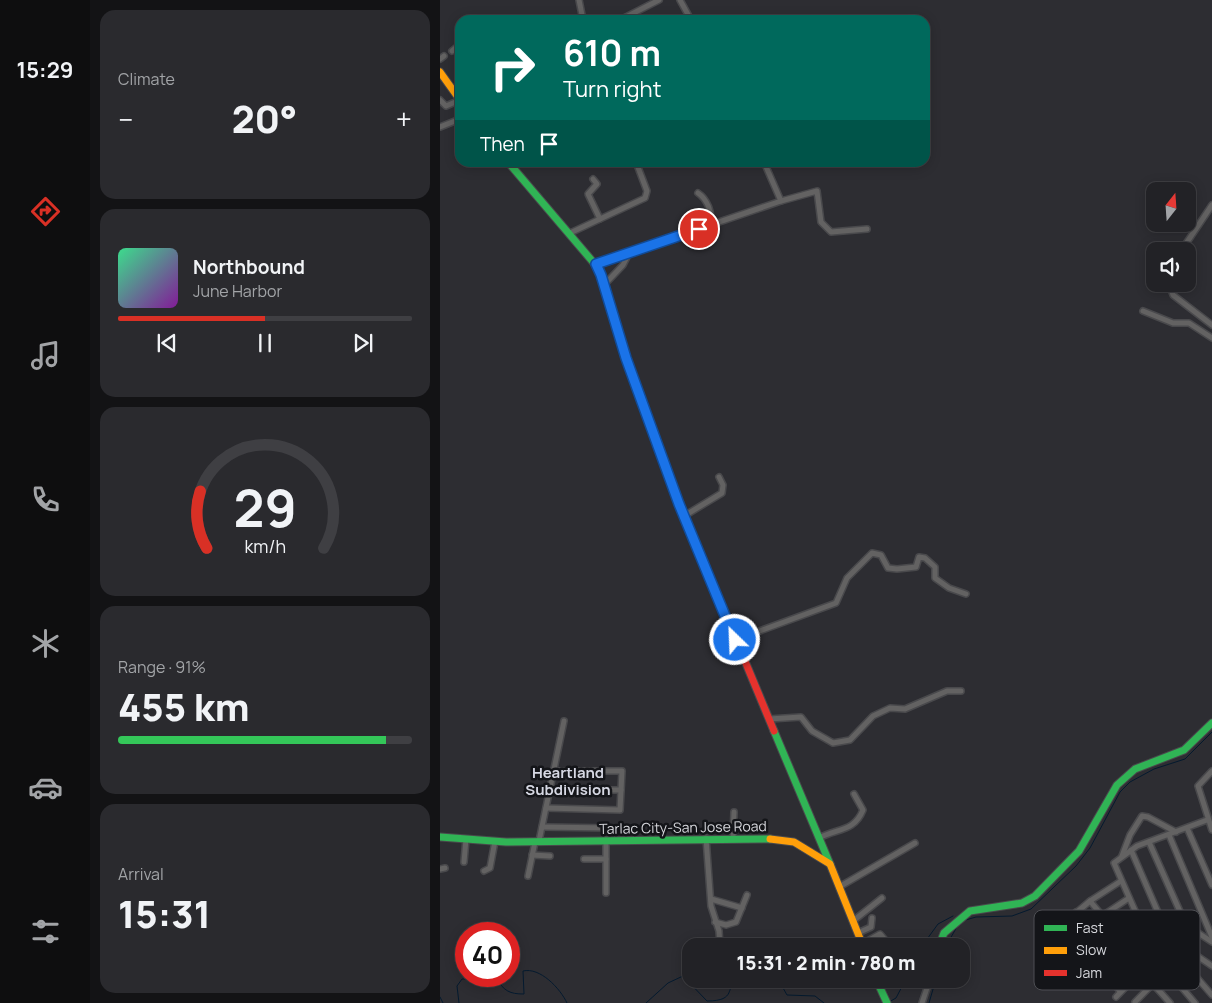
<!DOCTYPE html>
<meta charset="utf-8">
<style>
:root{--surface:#222226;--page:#2a2a2e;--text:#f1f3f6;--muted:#a2a4a7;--line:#3f3f43;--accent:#d93025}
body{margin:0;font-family:Manrope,sans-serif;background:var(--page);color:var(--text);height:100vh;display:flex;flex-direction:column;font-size:19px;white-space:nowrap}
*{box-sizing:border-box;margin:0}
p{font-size:16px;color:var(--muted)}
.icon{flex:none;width:28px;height:28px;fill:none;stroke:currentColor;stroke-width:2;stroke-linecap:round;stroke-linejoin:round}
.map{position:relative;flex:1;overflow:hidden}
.sheet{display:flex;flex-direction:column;gap:10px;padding:10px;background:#131315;width:350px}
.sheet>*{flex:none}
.hud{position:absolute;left:15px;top:15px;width:475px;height:152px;border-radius:15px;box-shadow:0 2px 12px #0003,0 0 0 1px var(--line);background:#00695c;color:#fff;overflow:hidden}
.needle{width:32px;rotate:17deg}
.tools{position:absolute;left:706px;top:182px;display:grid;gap:10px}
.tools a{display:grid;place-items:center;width:50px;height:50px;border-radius:10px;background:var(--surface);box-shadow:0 2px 12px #0003,0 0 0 1px var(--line);font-size:25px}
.speed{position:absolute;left:15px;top:922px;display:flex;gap:10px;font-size:25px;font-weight:700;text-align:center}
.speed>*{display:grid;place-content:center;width:65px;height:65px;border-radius:50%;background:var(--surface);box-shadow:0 2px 12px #0003,0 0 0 1px var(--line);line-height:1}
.speed .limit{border:8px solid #d22;background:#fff;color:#111}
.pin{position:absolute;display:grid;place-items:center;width:42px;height:42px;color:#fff;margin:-21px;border:2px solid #fff;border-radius:50%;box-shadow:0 1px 5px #0007}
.me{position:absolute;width:55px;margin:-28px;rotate:336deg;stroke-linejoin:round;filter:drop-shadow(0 0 4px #0008)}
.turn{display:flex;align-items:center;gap:18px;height:105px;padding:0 25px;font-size:22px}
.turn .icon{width:65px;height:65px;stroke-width:2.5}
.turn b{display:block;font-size:35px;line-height:42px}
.then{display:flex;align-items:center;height:48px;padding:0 25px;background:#0003;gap:10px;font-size:19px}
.big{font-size:38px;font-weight:800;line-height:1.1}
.sheet .tile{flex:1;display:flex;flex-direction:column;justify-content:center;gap:8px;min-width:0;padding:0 18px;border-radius:15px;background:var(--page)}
.sheet .dial{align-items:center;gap:0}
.dial svg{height:130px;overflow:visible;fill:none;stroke:var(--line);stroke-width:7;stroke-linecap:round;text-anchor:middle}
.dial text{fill:var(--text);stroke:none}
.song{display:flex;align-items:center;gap:15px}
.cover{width:60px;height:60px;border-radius:8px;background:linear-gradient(135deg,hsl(150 70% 55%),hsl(290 70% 35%))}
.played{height:5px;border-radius:2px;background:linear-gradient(90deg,var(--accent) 50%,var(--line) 50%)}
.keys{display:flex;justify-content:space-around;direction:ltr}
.heat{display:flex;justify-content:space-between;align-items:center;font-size:28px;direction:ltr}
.charge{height:8px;border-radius:4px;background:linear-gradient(90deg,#34c759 91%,var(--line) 0)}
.trip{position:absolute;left:242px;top:938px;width:288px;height:50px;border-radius:15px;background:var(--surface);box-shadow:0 2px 12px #0003,0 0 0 1px var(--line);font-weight:800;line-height:50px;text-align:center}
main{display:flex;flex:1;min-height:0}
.tab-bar{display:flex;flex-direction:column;width:90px;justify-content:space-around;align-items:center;background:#0e0e0f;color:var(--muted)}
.tab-bar .icon{width:35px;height:35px}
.tab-bar .selected{color:var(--accent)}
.tab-bar b{font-size:22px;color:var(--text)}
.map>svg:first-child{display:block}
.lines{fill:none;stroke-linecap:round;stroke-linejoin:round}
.stream{stroke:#041a2f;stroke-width:1}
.street-casing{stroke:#49494c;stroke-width:8}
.fast-casing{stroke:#49494c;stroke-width:9}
.slow-casing{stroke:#49494c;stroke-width:9}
.jam-casing{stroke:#49494c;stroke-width:9}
.street{stroke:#636262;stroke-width:5}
.fast{stroke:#30b455;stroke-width:7}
.slow{stroke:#ff9f0a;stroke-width:7}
.jam{stroke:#e5322d;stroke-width:7}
.route-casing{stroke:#114b97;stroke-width:12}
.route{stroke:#1a73e8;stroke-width:9}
.labels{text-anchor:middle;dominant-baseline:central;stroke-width:5;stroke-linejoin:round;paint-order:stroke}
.street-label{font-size:14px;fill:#d6d7dc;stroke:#141519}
.neighbourhood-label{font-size:15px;font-weight:bold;fill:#d6d8e3;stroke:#141519}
.key{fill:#141519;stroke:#4e4f54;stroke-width:1}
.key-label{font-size:14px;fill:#d6d7dc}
</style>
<main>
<nav class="tab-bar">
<b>15:29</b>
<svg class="icon selected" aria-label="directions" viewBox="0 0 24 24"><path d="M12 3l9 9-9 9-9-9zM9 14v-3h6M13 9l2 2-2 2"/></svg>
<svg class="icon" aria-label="music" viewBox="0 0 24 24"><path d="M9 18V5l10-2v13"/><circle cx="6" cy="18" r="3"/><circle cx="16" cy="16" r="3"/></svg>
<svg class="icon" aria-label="phone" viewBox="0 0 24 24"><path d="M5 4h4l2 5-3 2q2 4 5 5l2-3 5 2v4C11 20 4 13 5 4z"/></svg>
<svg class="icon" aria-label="climate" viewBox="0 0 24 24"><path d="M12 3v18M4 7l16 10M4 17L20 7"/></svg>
<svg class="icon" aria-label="car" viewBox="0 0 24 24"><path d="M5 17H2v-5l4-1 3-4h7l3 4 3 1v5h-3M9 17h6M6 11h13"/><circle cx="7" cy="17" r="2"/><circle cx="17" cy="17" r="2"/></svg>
<svg class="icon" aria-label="filters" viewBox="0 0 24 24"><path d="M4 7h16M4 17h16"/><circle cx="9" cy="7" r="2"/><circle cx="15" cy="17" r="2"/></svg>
</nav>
<section class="sheet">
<div class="tile"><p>Climate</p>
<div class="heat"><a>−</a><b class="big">20°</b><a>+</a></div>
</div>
<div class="tile">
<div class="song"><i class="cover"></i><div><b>Northbound</b><p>June Harbor</p></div></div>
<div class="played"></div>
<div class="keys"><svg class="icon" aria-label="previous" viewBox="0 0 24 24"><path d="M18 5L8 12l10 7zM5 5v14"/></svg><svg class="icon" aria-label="pause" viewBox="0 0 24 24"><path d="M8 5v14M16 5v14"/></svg><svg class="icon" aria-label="next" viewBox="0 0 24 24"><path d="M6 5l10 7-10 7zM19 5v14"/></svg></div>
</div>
<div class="tile dial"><svg viewBox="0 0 100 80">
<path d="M14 69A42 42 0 1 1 86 69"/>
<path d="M14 69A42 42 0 0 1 10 34" stroke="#d93025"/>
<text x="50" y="56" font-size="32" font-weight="700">29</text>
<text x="50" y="72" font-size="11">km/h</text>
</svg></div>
<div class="tile"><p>Range · 91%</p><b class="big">455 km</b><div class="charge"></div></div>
<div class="tile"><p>Arrival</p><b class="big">15:31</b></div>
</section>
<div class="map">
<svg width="772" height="1003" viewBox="0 0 772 1003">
<rect width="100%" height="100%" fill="#2d2d32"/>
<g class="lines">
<!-- stream -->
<g class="stream">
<polyline points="522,921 536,917 572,916 591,909 636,866 650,848 680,792 690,782 714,769 745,759 772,732"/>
<polyline points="482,946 498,924 513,916"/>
<polyline points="506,946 518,925"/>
<polyline points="338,979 347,995 375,996 384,1003"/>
<polyline points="0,997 3,1003"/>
<polyline points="449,1002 456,998 466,979"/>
<path d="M19,1003L17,986L22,979H32L41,983L48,979H56C65,991 69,994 84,994L83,971C100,967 120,988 127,1003"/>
<path d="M206,1003L228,983L243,976L267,1001C298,1001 284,986 298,981C301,979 306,980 310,979"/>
<polyline points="489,1003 496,979"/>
</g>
<defs>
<g id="street">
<polyline points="139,0 143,20"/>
<polyline points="240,0 251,20"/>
<polyline points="180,20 219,0"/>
<polyline points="12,51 18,46"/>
<polyline points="0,59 4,56"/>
<polyline points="0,100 6,106 20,100"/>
<polyline points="0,127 20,119"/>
<polyline points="324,162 341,201 377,191 381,222 391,232 427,229"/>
<polyline points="153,179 157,184 148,194 160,219"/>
<path d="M258,193C267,199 273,213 270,224"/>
<polyline points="130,233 205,198 207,191 196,162"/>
<polyline points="741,251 772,205"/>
<polyline points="155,264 341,201"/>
<polyline points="729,284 733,295 772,325"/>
<polyline points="164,285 183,265 187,257"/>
<polyline points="703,311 733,323 749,323 772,338"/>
<polyline points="244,516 282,493 283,485 279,477"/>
<polyline points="295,640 396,603 407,578 432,553 441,555 448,568 457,569 476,567 479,557 485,558 495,567 495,578 509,588 526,594"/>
<polyline points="329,719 361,717 372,731 393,743 410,740 433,716 450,708 465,709 507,691 521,691"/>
<polyline points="772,771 758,786 772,830"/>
<polyline points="110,790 181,790"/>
<polyline points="106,808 180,810 182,771 114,771"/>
<polyline points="102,827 172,828"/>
<polyline points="747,828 772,885"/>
<polyline points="729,835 772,937"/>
<polyline points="266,838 271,906 279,931 280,946"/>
<polyline points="293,838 294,812"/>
<path d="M379,838C398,828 414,832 423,810L414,794"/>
<polyline points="99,841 124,721"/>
<polyline points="709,842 746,925 772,942"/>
<polyline points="691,850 730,940"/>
<polyline points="92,855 110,856"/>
<polyline points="682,856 690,835 702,816 708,817 736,832"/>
<polyline points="144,859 166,859"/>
<polyline points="24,862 26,839"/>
<polyline points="0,869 5,868"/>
<polyline points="44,871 50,868 55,841"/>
<polyline points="88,876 95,842"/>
<polyline points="399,887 475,843"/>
<polyline points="166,893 166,840"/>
<polyline points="271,899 302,908"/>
<polyline points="650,901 705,967"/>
<polyline points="636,912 693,978"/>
<polyline points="662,916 689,898"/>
<polyline points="413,921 442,898"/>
<polyline points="275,922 286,925 296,922 307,895"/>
<polyline points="623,925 680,991"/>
<polyline points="617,929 650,901 681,881"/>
<polyline points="674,930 696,915"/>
<polyline points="418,933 431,927 432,918"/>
<polyline points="422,944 440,934 446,941 445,946"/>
<polyline points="686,945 704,932"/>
<polyline points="739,957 772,995"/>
<polyline points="714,985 730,1003"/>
<polyline points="676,997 746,925"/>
<polyline points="695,1002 747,949 772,966"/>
<polyline points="482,1003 490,979"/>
<polyline points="755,1003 715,956 674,863 697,846 767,820"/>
</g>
<g id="fast">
<polyline points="68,162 159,269 186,358 244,516 290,625"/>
<polyline points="334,731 390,864"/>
<polyline points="0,837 66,842 330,839"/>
<polyline points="499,946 504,933 530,911 582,903 595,896 639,851 677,785 695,769 744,750 772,723"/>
<polyline points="436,979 447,1003"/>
</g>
<g id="slow">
<polyline points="0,72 20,100"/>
<polyline points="330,839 354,842 390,864 423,946"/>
</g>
<polyline id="jam" points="290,625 334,731"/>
</defs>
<!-- street casing -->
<use href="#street" class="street-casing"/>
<!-- fast casing -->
<use href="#fast" class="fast-casing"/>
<!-- slow casing -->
<use href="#slow" class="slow-casing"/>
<!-- jam casing -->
<use href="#jam" class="jam-casing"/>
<!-- street -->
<use href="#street" class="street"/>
<!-- fast -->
<use href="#fast" class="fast"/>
<!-- slow -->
<use href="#slow" class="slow"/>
<!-- jam -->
<use href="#jam" class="jam"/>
</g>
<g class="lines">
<defs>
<polyline id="route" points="259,229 156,264 161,275 186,358 239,504 295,640"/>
</defs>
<!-- route casing -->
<use href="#route" class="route-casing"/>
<!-- route -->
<use href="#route" class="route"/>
</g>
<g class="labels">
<!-- street labels -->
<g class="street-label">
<text transform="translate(243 827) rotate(-1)">Tarlac City-San Jose Road</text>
</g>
<!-- neighbourhood labels -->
<g class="neighbourhood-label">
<text x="128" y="772">Heartland<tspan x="128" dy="17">Subdivision</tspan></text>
</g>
</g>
<!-- legend -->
<rect x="594" y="910" width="166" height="80" rx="8" class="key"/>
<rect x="604" y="925" width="23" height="6" fill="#30b455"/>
<rect x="604" y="947" width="23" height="7" fill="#ff9f0a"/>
<rect x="604" y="970" width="23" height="6" fill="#e5322d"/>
<g class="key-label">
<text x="636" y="933">Fast</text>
<text x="636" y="955">Slow</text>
<text x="636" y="978">Jam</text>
</g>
</svg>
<div class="tools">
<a><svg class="needle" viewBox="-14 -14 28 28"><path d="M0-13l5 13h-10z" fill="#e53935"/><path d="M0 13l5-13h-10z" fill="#a2a4a7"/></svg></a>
<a><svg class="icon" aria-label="sound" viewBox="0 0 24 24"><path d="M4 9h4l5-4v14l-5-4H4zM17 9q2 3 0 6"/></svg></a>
</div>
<div class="speed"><div class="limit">40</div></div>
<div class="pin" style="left:259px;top:229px;background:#d93025"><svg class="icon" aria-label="arrive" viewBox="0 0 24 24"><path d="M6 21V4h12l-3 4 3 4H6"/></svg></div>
<svg class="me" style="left:295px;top:640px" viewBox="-20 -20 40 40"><circle r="17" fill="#1a73e8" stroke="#fff" stroke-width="3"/><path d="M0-11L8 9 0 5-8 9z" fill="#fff"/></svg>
<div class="trip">15:31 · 2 min · 780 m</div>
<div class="hud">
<div class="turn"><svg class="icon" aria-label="right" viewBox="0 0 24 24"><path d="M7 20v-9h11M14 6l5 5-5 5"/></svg><div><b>610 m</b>Turn right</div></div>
<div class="then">Then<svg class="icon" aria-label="arrive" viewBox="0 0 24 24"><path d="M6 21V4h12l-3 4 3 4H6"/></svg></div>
</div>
</div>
</main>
